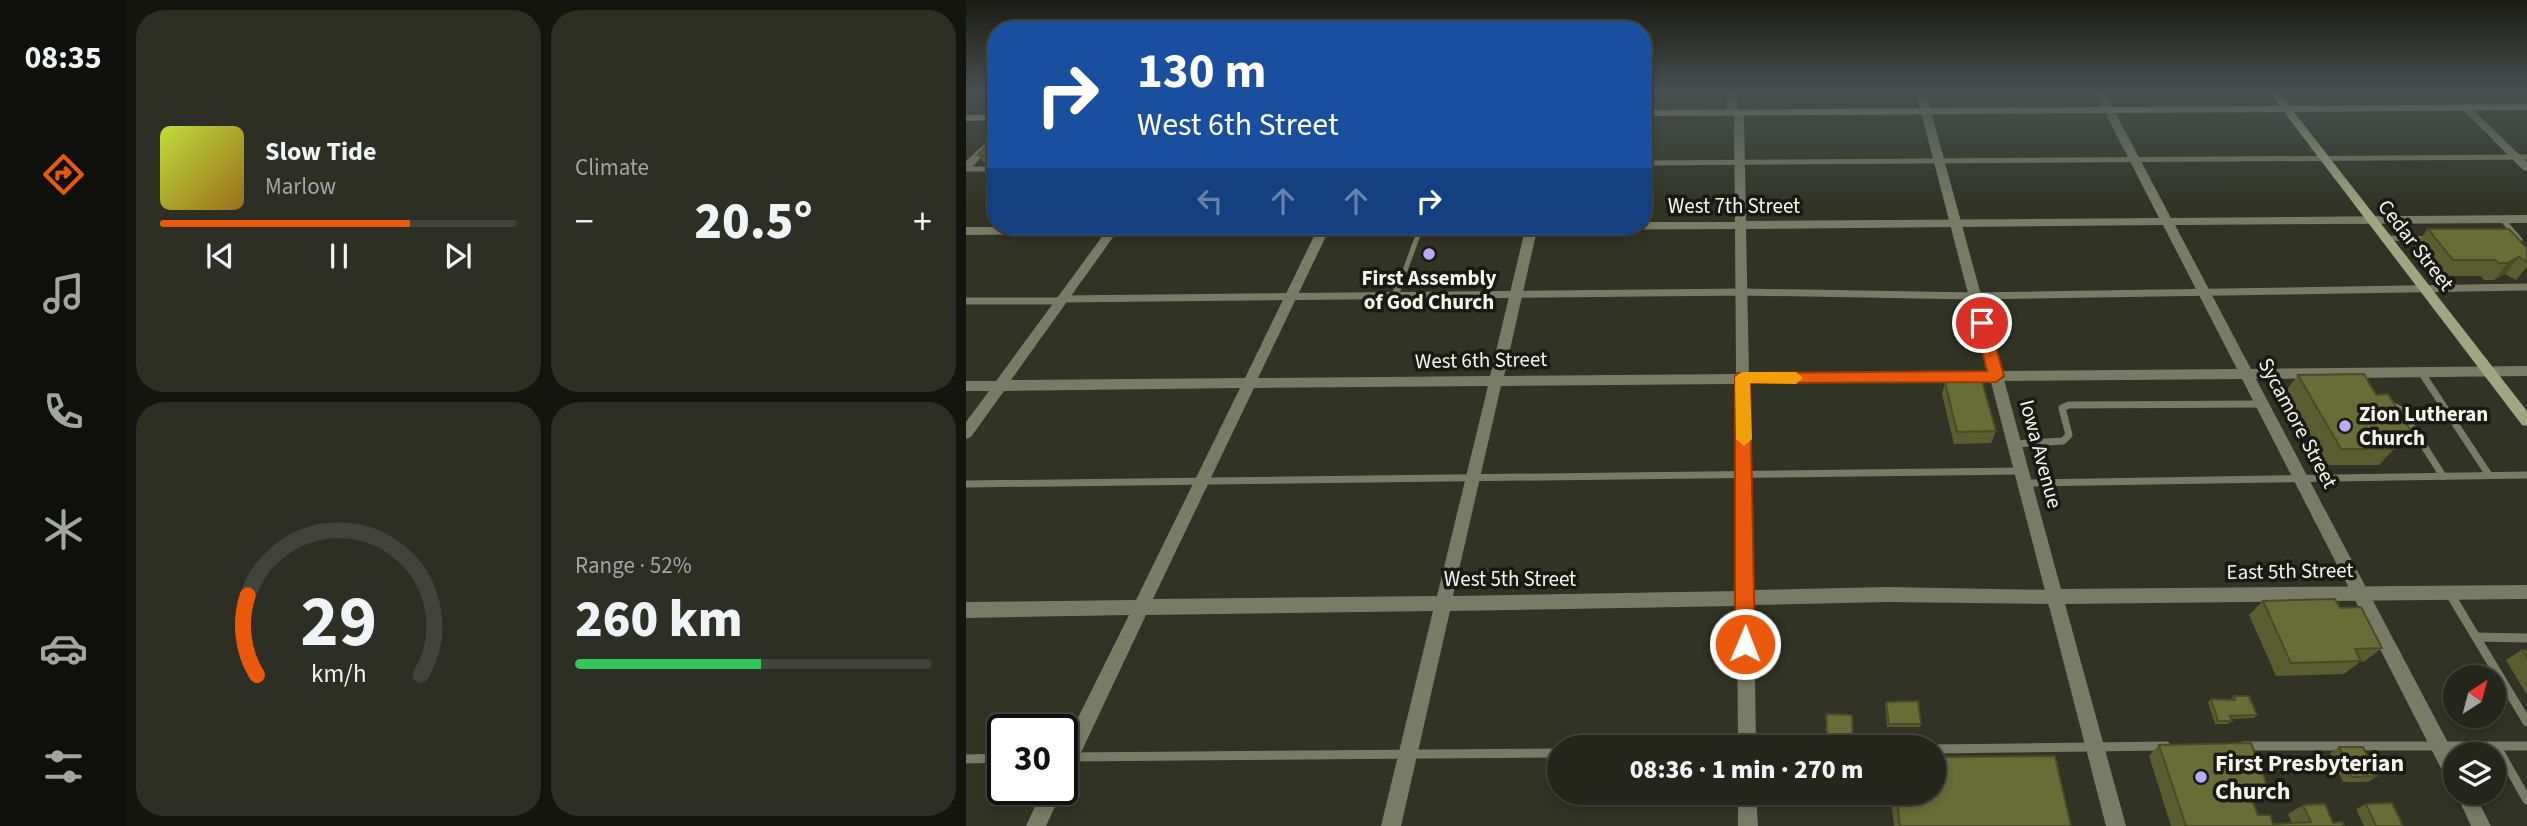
<!DOCTYPE html>
<meta charset="utf-8">
<style>
:root{--surface:#25261b;--page:#2d2e24;--text:#f1f3f6;--muted:#a3a5a3;--line:#42433a;--accent:#ea580c}
body{margin:0;font-family:"Source Sans 3",sans-serif;background:var(--page);color:var(--text);height:100vh;display:flex;flex-direction:column;font-size:26px;white-space:nowrap}
*{box-sizing:border-box;margin:0}
p{font-size:23px;color:var(--muted)}
.icon{flex:none;width:38px;height:38px;fill:none;stroke:currentColor;stroke-width:2;stroke-linecap:round;stroke-linejoin:round}
.map{position:relative;flex:1;overflow:hidden}
.sheet{display:flex;flex-direction:column;gap:10px;padding:10px;background:#14150f;width:840px}
.sheet>*{flex:none}
.guide{position:absolute;left:21px;top:21px;width:665px;height:214px;border-radius:28px;box-shadow:0 4px 10px #0003,0 0 0 2px var(--line);background:#1a4fa0;color:#fff;overflow:hidden}
.needle{width:46px;rotate:36deg}
.buttons{position:absolute;left:1477px;top:665px;display:grid;gap:14px}
.buttons a{display:grid;place-items:center;width:63px;height:63px;border-radius:50%;background:var(--surface);box-shadow:0 4px 10px #0003,0 0 0 2px var(--line);font-size:35px}
.speed{position:absolute;left:21px;top:714px;display:flex;gap:14px;font-size:35px;font-weight:700;text-align:center}
.speed>*{display:grid;place-content:center;width:91px;height:91px;border-radius:50%;background:var(--surface);box-shadow:0 4px 10px #0003,0 0 0 2px var(--line);line-height:1}
.speed .limit{border:4px solid #111;border-radius:10px;background:#fff;color:#111}
.pin{position:absolute;display:grid;place-items:center;width:60px;height:60px;color:#fff;margin:-30px;border:4px solid #fff;border-radius:50%;box-shadow:0 2px 7px #0007}
.me{position:absolute;width:77px;margin:-38px;rotate:1deg;stroke-linejoin:round;filter:drop-shadow(0 0 5px #0008)}
.turn{display:flex;align-items:center;gap:24px;height:147px;padding:0 35px;font-size:32px}
.turn .icon{width:91px;height:91px;stroke-width:2.5}
.turn b{display:block;font-size:49px;line-height:60px}
.lanes{display:flex;align-items:center;height:66px;padding:0 35px;background:#0003;justify-content:center;gap:35px;direction:ltr}
.lanes .off{opacity:.35}
.big{font-size:52px;font-weight:800;line-height:1.1}
.sheet .tile{flex:1;display:flex;flex-direction:column;justify-content:center;gap:10px;min-width:0;padding:0 24px;border-radius:28px;background:var(--page)}
.sheet .dial{align-items:center;gap:0}
.dial svg{height:182px;overflow:visible;fill:none;stroke:var(--line);stroke-width:7;stroke-linecap:round;text-anchor:middle}
.dial text{fill:var(--text);stroke:none}
.song{display:flex;align-items:center;gap:21px}
.cover{width:84px;height:84px;border-radius:10px;background:linear-gradient(135deg,hsl(70 70% 55%),hsl(40 70% 35%))}
.played{height:7px;border-radius:4px;background:linear-gradient(90deg,var(--accent) 70%,var(--line) 70%)}
.keys{display:flex;justify-content:space-around;direction:ltr}
.heat{display:flex;justify-content:space-between;align-items:center;font-size:38px;direction:ltr}
.charge{height:10px;border-radius:5px;background:linear-gradient(90deg,#34c759 52%,var(--line) 0)}
.sheet .tiles{flex:1;display:grid;gap:10px;grid-template-columns:repeat(2,1fr)}
.trip{position:absolute;left:581px;top:735px;width:399px;height:70px;border-radius:35px;background:var(--surface);box-shadow:0 4px 10px #0003,0 0 0 2px var(--line);font-weight:800;line-height:70px;text-align:center}
main{display:flex;flex:1;min-height:0}
.tabs{display:flex;flex-direction:column;width:126px;justify-content:space-around;align-items:center;background:#0f0f0b;color:var(--muted)}
.tabs .icon{width:49px;height:49px}
.tabs .current{color:var(--accent)}
.tabs b{font-size:32px;color:var(--text)}
.map>svg:first-child{display:block}
.lines{fill:none;stroke-linecap:round;stroke-linejoin:round}
.service-far2{stroke:#787c65;stroke-width:5}
.service-far1{stroke:#787c65;stroke-width:7}
.service{stroke:#787c65;stroke-width:9}
.minor{fill:#787c65;fill-rule:evenodd}
.tertiary{fill:#787c65;fill-rule:evenodd}
.secondary{fill:#a0a681;fill-rule:evenodd}
.wall{fill:#585e2f}
.shaded-wall{fill:#474c26}
.building{fill:#666d37;stroke:#474c26;stroke-width:2}
.route{fill:#ea580c;stroke:#983908;stroke-width:2}
.slow{fill:#f59e0b}
.poi-dot{fill:#b9abf7;stroke:#191a13;stroke-width:2.5}
.labels{text-anchor:middle;dominant-baseline:central;stroke-width:7;stroke-linejoin:round;paint-order:stroke}
.street-label{font-size:21px;fill:#f4f6ec;stroke:#191a13}
.poi-label{font-size:21px;font-weight:bold;fill:#f4f6ec;stroke:#191a13}
.near-poi-label{font-size:24px;font-weight:bold;fill:#f4f6ec;stroke:#191a13;text-anchor:start}
</style>
<main>
<nav class="tabs">
<b>08:35</b>
<svg class="icon current" aria-label="directions" viewBox="0 0 24 24"><path d="M12 3l9 9-9 9-9-9zM9 14v-3h6M13 9l2 2-2 2"/></svg>
<svg class="icon" aria-label="music" viewBox="0 0 24 24"><path d="M9 18V5l10-2v13"/><circle cx="6" cy="18" r="3"/><circle cx="16" cy="16" r="3"/></svg>
<svg class="icon" aria-label="phone" viewBox="0 0 24 24"><path d="M5 4h4l2 5-3 2q2 4 5 5l2-3 5 2v4C11 20 4 13 5 4z"/></svg>
<svg class="icon" aria-label="climate" viewBox="0 0 24 24"><path d="M12 3v18M4 7l16 10M4 17L20 7"/></svg>
<svg class="icon" aria-label="car" viewBox="0 0 24 24"><path d="M5 17H2v-5l4-1 3-4h7l3 4 3 1v5h-3M9 17h6M6 11h13"/><circle cx="7" cy="17" r="2"/><circle cx="17" cy="17" r="2"/></svg>
<svg class="icon" aria-label="filters" viewBox="0 0 24 24"><path d="M4 7h16M4 17h16"/><circle cx="9" cy="7" r="2"/><circle cx="15" cy="17" r="2"/></svg>
</nav>
<section class="sheet">
<div class="tiles">
<div class="tile">
<div class="song"><i class="cover"></i><div><b>Slow Tide</b><p>Marlow</p></div></div>
<div class="played"></div>
<div class="keys"><svg class="icon" aria-label="previous" viewBox="0 0 24 24"><path d="M18 5L8 12l10 7zM5 5v14"/></svg><svg class="icon" aria-label="pause" viewBox="0 0 24 24"><path d="M8 5v14M16 5v14"/></svg><svg class="icon" aria-label="next" viewBox="0 0 24 24"><path d="M6 5l10 7-10 7zM19 5v14"/></svg></div>
</div>
<div class="tile"><p>Climate</p>
<div class="heat"><a>−</a><b class="big">20.5°</b><a>+</a></div>
</div>
<div class="tile dial"><svg viewBox="0 0 100 80">
<path d="M14 69A42 42 0 1 1 86 69"/>
<path d="M14 69A42 42 0 0 1 10 34" stroke="#ea580c"/>
<text x="50" y="56" font-size="32" font-weight="700">29</text>
<text x="50" y="72" font-size="11">km/h</text>
</svg></div>
<div class="tile"><p>Range · 52%</p><b class="big">260 km</b><div class="charge"></div></div>
</div>
</section>
<div class="map">
<svg width="1561" height="826" viewBox="0 0 1561 826">
<rect width="100%" height="100%" fill="#313324"/>
<g class="lines">
<!-- service-far2 -->
<g class="service-far2">
<polyline points="22,117 30,110"/>
<polyline points="677,163 1561,157"/>
<polyline points="0,169 30,169"/>
<polyline points="1536,219 1554,240 1547,240"/>
<polyline points="1420,238 1462,239"/>
<polyline points="434,284 455,227"/>
</g>
<!-- service-far1 -->
<g class="service-far1">
<polyline points="429,296 434,282"/>
<polyline points="96,299 777,292 1009,296 1561,287"/>
<polyline points="0,301 94,301"/>
<polyline points="1455,372 1523,475"/>
<polyline points="1423,404 1435,410 1477,476"/>
<polyline points="1049,444 1097,441 1103,435 1096,408 1103,405 1296,404"/>
<polyline points="1060,483 1561,475"/>
<polyline points="0,484 1056,471"/>
</g>
<!-- service -->
<g class="service">
<polyline points="1484,594 1561,722"/>
<polyline points="1510,637 1561,638"/>
<polyline points="1278,746 1561,746"/>
<polyline points="1531,747 1561,800"/>
<polyline points="968,749 1200,746"/>
<polyline points="104,757 593,753"/>
<polyline points="0,759 37,758"/>
</g>
<!-- minor -->
<g class="minor">
<path d="M761,93H771V110L778,112L780,221L1193,218L1129,93H1139L1205,218L1561,215V223L1209,225L1285,369L1561,366V376L1290,379L1489,756V784L1482,782L1276,379L783,383L787,590L921,587L1088,590L1094,592L1096,597L1094,602L1088,604L921,602L788,605L790,747H772L771,606L484,611L435,826H415L467,611L180,615L103,778L96,780V750L163,615L0,618V602L170,600L274,388L38,391L5,437L0,439V422L23,391H0V381H30L138,234L0,235V227L677,226V222H769L768,115L761,113ZM1197,225L1271,369L783,373L780,229ZM769,229L770,374L538,376L571,230ZM559,230L524,376L292,378L362,232ZM350,232L279,378L45,380L150,233ZM770,384L771,591L487,596L535,386ZM522,386L471,596L187,599L288,388Z"/>
<polygon points="1496,105 1502,105 1561,162 1561,171 1557,170 1496,109"/>
<polygon points="30,133 30,142 4,169 0,170 0,161"/>
<polygon points="96,788 97,789 80,826 60,826 77,789"/>
<polygon points="1489,791 1508,793 1525,826 1505,826"/>
<polygon points="772,793 790,793 792,826 772,826"/>
</g>
<!-- tertiary -->
<polygon class="tertiary" points="950,93 960,93 1095,589 1561,585 1561,599 1099,604 1160,826 1140,826"/>
<!-- secondary -->
<g class="secondary">
<polygon points="1304,93 1314,93 1324,106 1561,104 1561,110 1328,112 1561,411 1561,426 1556,425 1318,112 677,116 677,110 1314,106"/>
<polygon points="30,114 30,120 0,121 0,115"/>
</g>
</g>
<!-- wall -->
<g class="wall">
<polygon points="30,137 30,165 19,164 12,155"/>
<polygon points="1462,229 1561,248 1561,267 1550,280 1539,274 1528,280 1518,280 1515,276 1474,276 1449,246"/>
<polygon points="1332,375 1410,395 1445,431 1431,447 1426,447 1428,449 1413,465 1362,465 1320,391"/>
<polygon points="979,382 1030,431 1025,443 988,444 976,394"/>
<polygon points="1297,601 1374,608 1416,648 1399,661 1394,662 1378,674 1310,676 1283,615"/>
<polygon points="1556,650 1561,650 1561,695 1540,660"/>
<polygon points="1268,696 1291,715 1288,718 1265,719 1266,721 1262,724 1249,724 1242,702 1245,699 1264,699"/>
<polygon points="920,702 955,724 954,727 921,727 919,705"/>
<polygon points="860,714 887,737 887,740 860,738"/>
<polygon points="1193,745 1303,790 1288,799 1286,799 1292,815 1307,824 1326,823 1322,814 1337,805 1367,823 1378,826 1205,826 1183,756"/>
<polygon points="1373,747 1411,776 1402,782 1377,782 1364,753"/>
<polygon points="924,793 968,793 1105,826 928,826"/>
<polygon points="1400,804 1437,826 1398,826 1390,809"/>
</g>
<!-- shaded-wall -->
<polygon class="shaded-wall" points="1553,257 1539,274 1528,280 1542,263"/>
<!-- building -->
<g class="building">
<polygon points="30,137 30,157 12,155"/>
<polygon points="1462,229 1543,229 1561,248 1561,262 1553,257 1542,263 1532,263 1529,260 1487,260"/>
<polygon points="1398,374 1410,395 1422,394 1445,431 1417,431 1428,449 1375,449 1332,375"/>
<polygon points="1016,381 1030,431 991,432 979,382"/>
<polygon points="1369,599 1374,608 1395,607 1416,648 1389,649 1395,661 1325,663 1297,601"/>
<polygon points="1556,650 1561,650 1561,658"/>
<polygon points="1268,696 1283,696 1291,715 1264,716 1266,721 1252,721 1245,699 1269,700"/>
<polygon points="952,701 955,724 923,724 920,702"/>
<polygon points="860,714 886,715 887,737 861,735"/>
<polygon points="1285,743 1303,790 1282,790 1292,815 1304,815 1307,824 1345,822 1337,805 1359,804 1367,823 1376,822 1378,826 1220,826 1193,745"/>
<polygon points="1373,747 1397,747 1411,776 1386,777"/>
<polygon points="1089,756 1105,826 934,826 930,793 968,793 968,757"/>
<polygon points="1426,803 1437,826 1410,826 1400,804"/>
</g>
<!-- sky -->
<linearGradient id="sky" x2="0" y2="1"><stop stop-color="#1b1c14"/><stop offset="0.44" stop-color="#485050"/><stop offset="1" stop-color="#485050" stop-opacity="0"/></linearGradient>
<rect width="1561" height="209" fill="url(#sky)"/>
<!-- route -->
<polygon class="route" points="1016,318 1023,323 1038,376 1030,382 784,383 789,644 786,650 779,653 772,650 769,644 769,377 771,373 1021,371 1009,323"/>
<!-- slow -->
<polygon class="slow" points="776,372 830,372 837,378 830,384 784,383 786,439 778,446 770,439 769,377"/>
<!-- markers -->
<g class="poi-dot">
<circle cx="463" cy="254" r="7"/>
<circle cx="1379" cy="426" r="7"/>
<circle cx="1235" cy="777" r="7"/>
</g>
<g class="labels">
<!-- street labels -->
<g class="street-label">
<text x="768" y="206">West 7th Street</text>
<text transform="translate(1450 245) rotate(52)">Cedar Street</text>
<text transform="translate(515 360) rotate(-1)">West 6th Street</text>
<text transform="translate(1332 423) rotate(62)">Sycamore Street</text>
<text transform="translate(1075 454) rotate(75)">Iowa Avenue</text>
<text transform="translate(1324 571) rotate(-1)">East 5th Street</text>
<text x="544" y="579">West 5th Street</text>
</g>
<!-- poi labels -->
<g class="poi-label">
<text x="463" y="278">First Assembly<tspan x="463" dy="24">of God Church</tspan></text>
<text x="1393" y="414" text-anchor="start">Zion Lutheran<tspan x="1393" dy="24">Church</tspan></text>
</g>
<!-- near-poi labels -->
<g class="near-poi-label">
<text x="1249" y="763">First Presbyterian<tspan x="1249" dy="28">Church</tspan></text>
</g>
</g>
</svg>
<div class="buttons">
<a><svg class="needle" viewBox="-14 -14 28 28"><path d="M0-13l5 13h-10z" fill="#e53935"/><path d="M0 13l5-13h-10z" fill="#a3a5a3"/></svg></a>
<a><svg class="icon" aria-label="layers" viewBox="0 0 24 24"><path d="M12 4l9 5-9 5-9-5zM3 14l9 5 9-5"/></svg></a>
</div>
<div class="speed"><div class="limit">30</div></div>
<div class="pin" style="left:1016px;top:323px;background:#d93025"><svg class="icon" aria-label="arrive" viewBox="0 0 24 24"><path d="M6 21V4h12l-3 4 3 4H6"/></svg></div>
<svg class="me" style="left:779px;top:644px" viewBox="-20 -20 40 40"><circle r="17" fill="#ea580c" stroke="#fff" stroke-width="3"/><path d="M0-11L8 9 0 5-8 9z" fill="#fff"/></svg>
<div class="trip">08:36 · 1 min · 270 m</div>
<div class="guide">
<div class="turn"><svg class="icon" aria-label="right" viewBox="0 0 24 24"><path d="M7 20v-9h11M14 6l5 5-5 5"/></svg><div><b>130 m</b>West 6th Street</div></div>
<div class="lanes"><svg class="icon off" aria-label="left" viewBox="0 0 24 24"><path d="M17 20v-9H6M10 6l-5 5 5 5"/></svg><svg class="icon off" aria-label="ahead" viewBox="0 0 24 24"><path d="M12 20V5M6 11l6-6 6 6"/></svg><svg class="icon off" aria-label="ahead" viewBox="0 0 24 24"><path d="M12 20V5M6 11l6-6 6 6"/></svg><svg class="icon" aria-label="right" viewBox="0 0 24 24"><path d="M7 20v-9h11M14 6l5 5-5 5"/></svg></div>
</div>
</div>
</main>
